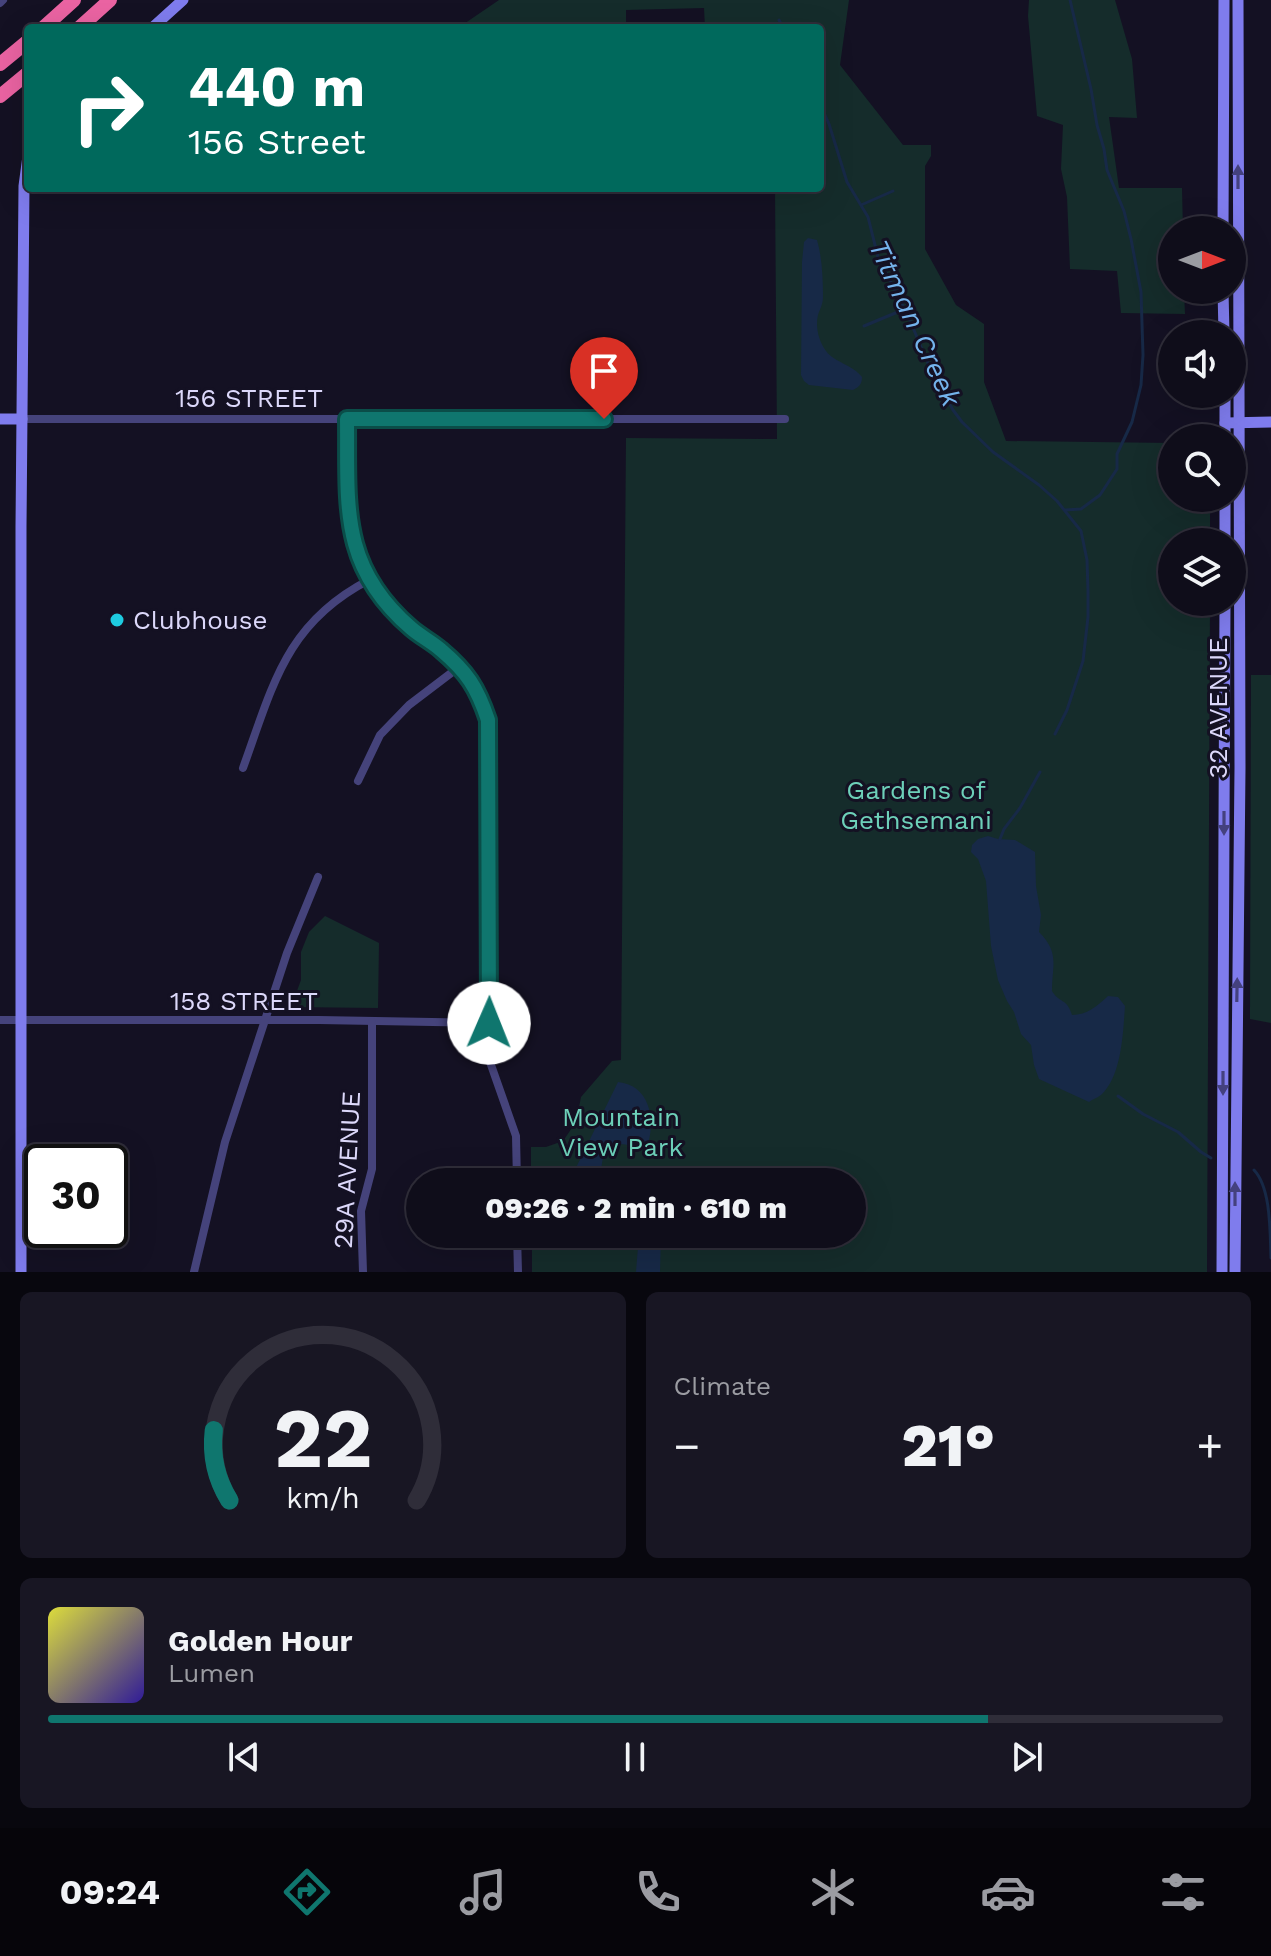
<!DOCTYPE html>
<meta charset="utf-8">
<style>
:root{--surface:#0f0d1a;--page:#181623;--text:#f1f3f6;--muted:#9b9ca2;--line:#2f2d39;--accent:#0f766e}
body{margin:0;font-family:"Work Sans",sans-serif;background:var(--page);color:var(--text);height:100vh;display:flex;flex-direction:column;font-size:30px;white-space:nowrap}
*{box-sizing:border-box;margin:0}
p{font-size:26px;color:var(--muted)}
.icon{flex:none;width:44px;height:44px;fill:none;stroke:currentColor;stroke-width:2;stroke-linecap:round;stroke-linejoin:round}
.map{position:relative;height:1272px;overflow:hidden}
.drawer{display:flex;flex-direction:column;gap:20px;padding:20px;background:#08070e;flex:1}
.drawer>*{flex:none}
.top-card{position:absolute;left:24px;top:24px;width:800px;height:168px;border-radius:8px;box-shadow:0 8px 32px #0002,0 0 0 2px var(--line);background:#00695c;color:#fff;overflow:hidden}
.needle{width:52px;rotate:90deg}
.buttons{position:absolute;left:1158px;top:216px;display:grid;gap:16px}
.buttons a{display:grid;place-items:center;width:88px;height:88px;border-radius:50%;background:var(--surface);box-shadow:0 8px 32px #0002,0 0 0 2px var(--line);font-size:40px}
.speed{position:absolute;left:24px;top:1144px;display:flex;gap:16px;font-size:40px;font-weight:700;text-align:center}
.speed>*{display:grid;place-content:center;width:104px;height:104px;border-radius:50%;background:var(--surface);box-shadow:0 8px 32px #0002,0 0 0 2px var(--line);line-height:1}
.speed .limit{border:4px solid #111;border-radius:12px;background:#fff;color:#111}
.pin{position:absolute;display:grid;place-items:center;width:68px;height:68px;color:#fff;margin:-82px -34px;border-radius:50% 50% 50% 0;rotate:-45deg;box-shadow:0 0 8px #0007}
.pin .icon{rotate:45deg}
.me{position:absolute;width:88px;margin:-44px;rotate:1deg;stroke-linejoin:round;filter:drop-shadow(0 0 6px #0008)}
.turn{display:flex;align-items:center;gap:28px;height:168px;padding:0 32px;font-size:36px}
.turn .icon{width:104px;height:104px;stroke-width:2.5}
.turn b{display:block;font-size:56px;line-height:68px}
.big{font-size:60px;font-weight:800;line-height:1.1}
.drawer .widget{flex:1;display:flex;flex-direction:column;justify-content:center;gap:12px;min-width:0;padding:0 28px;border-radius:12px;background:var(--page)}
.drawer .dial{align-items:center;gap:0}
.dial svg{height:208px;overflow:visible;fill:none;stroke:var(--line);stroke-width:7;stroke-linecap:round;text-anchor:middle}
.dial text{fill:var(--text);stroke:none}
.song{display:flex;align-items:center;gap:24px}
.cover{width:96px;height:96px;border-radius:12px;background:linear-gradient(135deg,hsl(60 70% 55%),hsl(250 70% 35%))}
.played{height:8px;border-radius:4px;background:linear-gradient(90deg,var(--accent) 80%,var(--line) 80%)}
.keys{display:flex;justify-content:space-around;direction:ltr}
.heat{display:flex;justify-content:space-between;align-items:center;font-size:44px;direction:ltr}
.drawer .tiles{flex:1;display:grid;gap:20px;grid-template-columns:1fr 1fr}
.widget:last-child{grid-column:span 2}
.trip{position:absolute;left:406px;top:1168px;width:460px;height:80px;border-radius:40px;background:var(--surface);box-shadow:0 8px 32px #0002,0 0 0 2px var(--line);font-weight:800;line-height:80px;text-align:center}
.tabs{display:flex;height:128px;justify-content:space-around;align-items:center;background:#06050a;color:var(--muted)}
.tabs .icon{width:56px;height:56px}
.tabs .current{color:var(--accent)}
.tabs b{font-size:36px;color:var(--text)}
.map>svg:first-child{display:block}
.green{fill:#152c2b}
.water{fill:#172947}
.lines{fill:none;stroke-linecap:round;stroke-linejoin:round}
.stream{stroke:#172947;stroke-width:3}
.street{stroke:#45437b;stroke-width:8}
.secondary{stroke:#7f7ced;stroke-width:11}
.highway{stroke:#ea63a2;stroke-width:14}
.oneway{fill:#44417e}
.route-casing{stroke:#0a4d48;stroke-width:20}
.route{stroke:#0f766e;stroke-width:14}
.poi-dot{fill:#1ecbe0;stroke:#141123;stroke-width:3}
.labels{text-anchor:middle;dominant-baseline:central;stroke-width:6;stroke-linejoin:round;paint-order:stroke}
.street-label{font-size:26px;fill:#dcd8fa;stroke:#141123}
.poi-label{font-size:26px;fill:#dcd8fa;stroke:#141123;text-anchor:start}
.park-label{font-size:26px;fill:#6dd0b9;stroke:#141123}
.water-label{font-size:28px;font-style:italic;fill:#74b3ec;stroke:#141123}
</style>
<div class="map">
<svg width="1271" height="1272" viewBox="0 0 1271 1272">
<rect width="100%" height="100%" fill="#141123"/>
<!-- green -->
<g class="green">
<polygon points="499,0 849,0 840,65 903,145 931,145 931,156 925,166 925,249 956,305 984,324 984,382 1006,441 1172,443 1172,498 1210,498 1210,542 1172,542 1172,602 1210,602 1207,1272 532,1272 532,1234 852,1234 852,1182 531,1182 531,1147 546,1147 563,1141 576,1122 581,1097 612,1061 621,1060 626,438 777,439 775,188 820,188 820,28 705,28 704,8 626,10 626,28 458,28"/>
<polygon points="1029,0 1115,0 1132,59 1137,118 1109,117 1119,188 1182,188 1183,230 1172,230 1172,290 1184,290 1185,314 1121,313 1117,271 1070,269 1067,197 1061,169 1063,125 1037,116 1028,16"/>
<polygon points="1251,675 1271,675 1271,1023 1250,1019"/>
<polygon points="325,916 379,943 378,1008 291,1007 301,980 301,952 309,932"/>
</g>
<!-- water -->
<g class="water">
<path d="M808,238L817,240C822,257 823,278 823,297C823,304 820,309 818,315C815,327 819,342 826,351C835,363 852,364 862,377C862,384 859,387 853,390L809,385L804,381L801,375L802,262L804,242Z"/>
<path d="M988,836L998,839L1015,840L1035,852L1036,886L1041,915L1039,932C1060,953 1052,965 1052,991C1059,1003 1067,998 1072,1015C1087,1015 1097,1006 1108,996L1118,997L1125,1006C1123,1032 1122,1076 1101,1095C1097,1098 1093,1099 1089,1102L1039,1079L1034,1065L1031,1045L1021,1034L1014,1012L1007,1001L998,980L991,946L986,881L978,859L971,852L972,845L978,839Z"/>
<path d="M618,1082C649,1085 656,1118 648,1144L641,1148C634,1147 627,1144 620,1144C601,1143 601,1168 601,1182H569Z"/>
<polygon points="639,1234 661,1234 660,1272 636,1272"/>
</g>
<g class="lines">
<!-- stream -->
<g class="stream">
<polyline points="779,20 783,28"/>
<polyline points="820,104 829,124 847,182 868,217 878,257 908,316 933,375 953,410 962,422 993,452 1039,485 1057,501 1081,531 1087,560 1088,591 1088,617 1083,661 1067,710 1055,734"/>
<polyline points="861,205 893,191"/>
<polyline points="864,326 905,309"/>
<polyline points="1065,510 1081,509 1100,495 1117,469 1117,454 1132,422 1141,385 1143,355 1141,292 1131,239 1124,211 1107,170 1104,149 1097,125 1091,89 1070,0"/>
<polyline points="1000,839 1004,829 1020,808 1040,772"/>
<polyline points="1118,1096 1143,1114 1178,1132 1201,1152 1211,1158"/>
<path d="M1254,1170C1271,1188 1270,1231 1271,1258"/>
</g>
<!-- street -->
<g class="street">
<polyline points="0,3 3,0"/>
<polyline points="22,419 785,419"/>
<path d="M347,419C348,505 340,566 411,628C420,636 432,642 441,650C467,672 478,687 488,720L490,1062L516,1136L517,1182"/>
<path d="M243,768C273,685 286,623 369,580"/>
<polyline points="358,781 380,735 409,705 459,667"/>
<polyline points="0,1020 319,1020 489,1023"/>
<polyline points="517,1234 518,1272"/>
<polyline points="194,1272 225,1142 287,953 318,877"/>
<polyline points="363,1272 361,1211 372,1169 372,1022"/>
</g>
<!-- secondary -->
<g class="secondary">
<polyline points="152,28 183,0"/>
<polyline points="1223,230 1224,0"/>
<polyline points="1223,290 1224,334"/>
<polyline points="1225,394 1225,438"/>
<polyline points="0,419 22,419"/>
<polyline points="1225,423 1271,422"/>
<polyline points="1225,542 1225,498"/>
<polyline points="21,1272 21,527 24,186 28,156"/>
<polyline points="1222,1272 1225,602"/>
<polyline points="1235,1272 1240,768 1238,0"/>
</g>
<!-- highway -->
<g class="highway">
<polyline points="43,28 74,0"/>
<polyline points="79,28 110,0"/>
<polyline points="0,64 28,41"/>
<polyline points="0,96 28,73"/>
</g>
</g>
<!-- one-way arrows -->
<defs><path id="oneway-solid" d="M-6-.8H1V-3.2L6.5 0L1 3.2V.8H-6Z" transform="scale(2)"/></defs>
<g class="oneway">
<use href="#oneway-solid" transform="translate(1238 177) rotate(-90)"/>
<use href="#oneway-solid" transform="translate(1224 823) rotate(90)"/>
<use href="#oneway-solid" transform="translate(1237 990) rotate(-89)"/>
<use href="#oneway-solid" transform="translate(1223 1083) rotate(90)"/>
<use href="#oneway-solid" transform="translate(1235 1194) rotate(-90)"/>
</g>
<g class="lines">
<defs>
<path id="route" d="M489,1023L488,720C477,687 467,672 441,650C432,642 420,636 411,628C339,566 348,505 347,419H604"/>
</defs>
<!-- route casing -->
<use href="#route" class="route-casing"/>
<!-- route -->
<use href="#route" class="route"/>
</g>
<!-- markers -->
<circle class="poi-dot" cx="117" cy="620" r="8"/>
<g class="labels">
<!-- street labels -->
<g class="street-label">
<text x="249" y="398">156 STREET</text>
<text transform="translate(1218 708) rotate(-90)">32 AVENUE</text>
<text x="244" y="1001">158 STREET</text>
<text transform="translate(347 1170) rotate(-87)">29A AVENUE</text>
</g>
<!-- poi labels -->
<g class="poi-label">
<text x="133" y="620">Clubhouse</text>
</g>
<!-- park labels -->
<g class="park-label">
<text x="916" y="790">Gardens of<tspan x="916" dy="30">Gethsemani</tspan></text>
<text x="621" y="1117">Mountain<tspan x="621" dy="30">View Park</tspan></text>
</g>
<!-- water labels -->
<g class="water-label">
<text transform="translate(915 323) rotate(65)">Titman Creek</text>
</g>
</g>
</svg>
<div class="buttons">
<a><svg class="needle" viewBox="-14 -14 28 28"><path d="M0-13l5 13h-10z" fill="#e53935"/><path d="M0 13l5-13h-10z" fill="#9b9ca2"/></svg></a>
<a><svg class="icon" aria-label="sound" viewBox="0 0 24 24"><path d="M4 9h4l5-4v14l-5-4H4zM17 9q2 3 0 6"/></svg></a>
<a><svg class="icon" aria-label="search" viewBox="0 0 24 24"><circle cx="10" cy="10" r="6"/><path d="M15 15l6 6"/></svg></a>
<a><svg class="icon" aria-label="layers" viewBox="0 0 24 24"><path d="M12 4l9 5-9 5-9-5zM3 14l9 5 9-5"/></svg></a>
</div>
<div class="speed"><div class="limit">30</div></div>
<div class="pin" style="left:604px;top:419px;background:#d93025"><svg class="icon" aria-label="arrive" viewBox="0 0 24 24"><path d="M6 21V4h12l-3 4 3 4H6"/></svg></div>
<svg class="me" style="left:489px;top:1023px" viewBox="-20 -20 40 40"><circle r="19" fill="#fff"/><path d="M0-13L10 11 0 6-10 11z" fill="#0f766e"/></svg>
<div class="trip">09:26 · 2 min · 610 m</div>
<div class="top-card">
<div class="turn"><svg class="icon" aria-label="right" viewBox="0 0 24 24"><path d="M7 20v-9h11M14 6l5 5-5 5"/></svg><div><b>440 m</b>156 Street</div></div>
</div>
</div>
<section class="drawer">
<div class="tiles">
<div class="widget dial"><svg viewBox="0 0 100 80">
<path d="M14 69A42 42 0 1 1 86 69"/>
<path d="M14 69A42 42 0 0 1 8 42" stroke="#0f766e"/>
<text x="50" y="56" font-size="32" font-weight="700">22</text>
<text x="50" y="72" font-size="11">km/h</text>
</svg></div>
<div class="widget"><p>Climate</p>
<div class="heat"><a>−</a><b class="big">21°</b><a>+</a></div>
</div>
<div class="widget">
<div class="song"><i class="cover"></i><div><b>Golden Hour</b><p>Lumen</p></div></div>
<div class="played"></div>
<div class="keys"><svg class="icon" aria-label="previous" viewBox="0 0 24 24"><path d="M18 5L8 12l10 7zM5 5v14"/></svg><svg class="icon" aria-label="pause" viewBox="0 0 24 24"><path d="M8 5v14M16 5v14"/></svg><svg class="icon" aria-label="next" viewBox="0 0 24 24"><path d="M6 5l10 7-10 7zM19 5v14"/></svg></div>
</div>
</div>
</section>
<nav class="tabs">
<b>09:24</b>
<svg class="icon current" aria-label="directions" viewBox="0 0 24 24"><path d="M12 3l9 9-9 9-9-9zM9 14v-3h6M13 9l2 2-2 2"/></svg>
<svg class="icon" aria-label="music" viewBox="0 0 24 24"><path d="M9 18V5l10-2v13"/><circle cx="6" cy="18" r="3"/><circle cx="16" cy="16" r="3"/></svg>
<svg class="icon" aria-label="phone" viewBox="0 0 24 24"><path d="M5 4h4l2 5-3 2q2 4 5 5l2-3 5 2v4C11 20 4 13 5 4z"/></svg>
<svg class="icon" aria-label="climate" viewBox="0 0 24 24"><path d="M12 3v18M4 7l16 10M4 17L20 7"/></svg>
<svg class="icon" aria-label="car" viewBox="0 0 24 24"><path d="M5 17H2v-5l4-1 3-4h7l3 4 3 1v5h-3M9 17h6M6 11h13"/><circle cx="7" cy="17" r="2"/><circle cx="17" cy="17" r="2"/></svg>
<svg class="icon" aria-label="filters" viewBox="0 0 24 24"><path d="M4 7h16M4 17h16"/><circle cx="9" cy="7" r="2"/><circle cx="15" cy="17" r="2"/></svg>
</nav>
